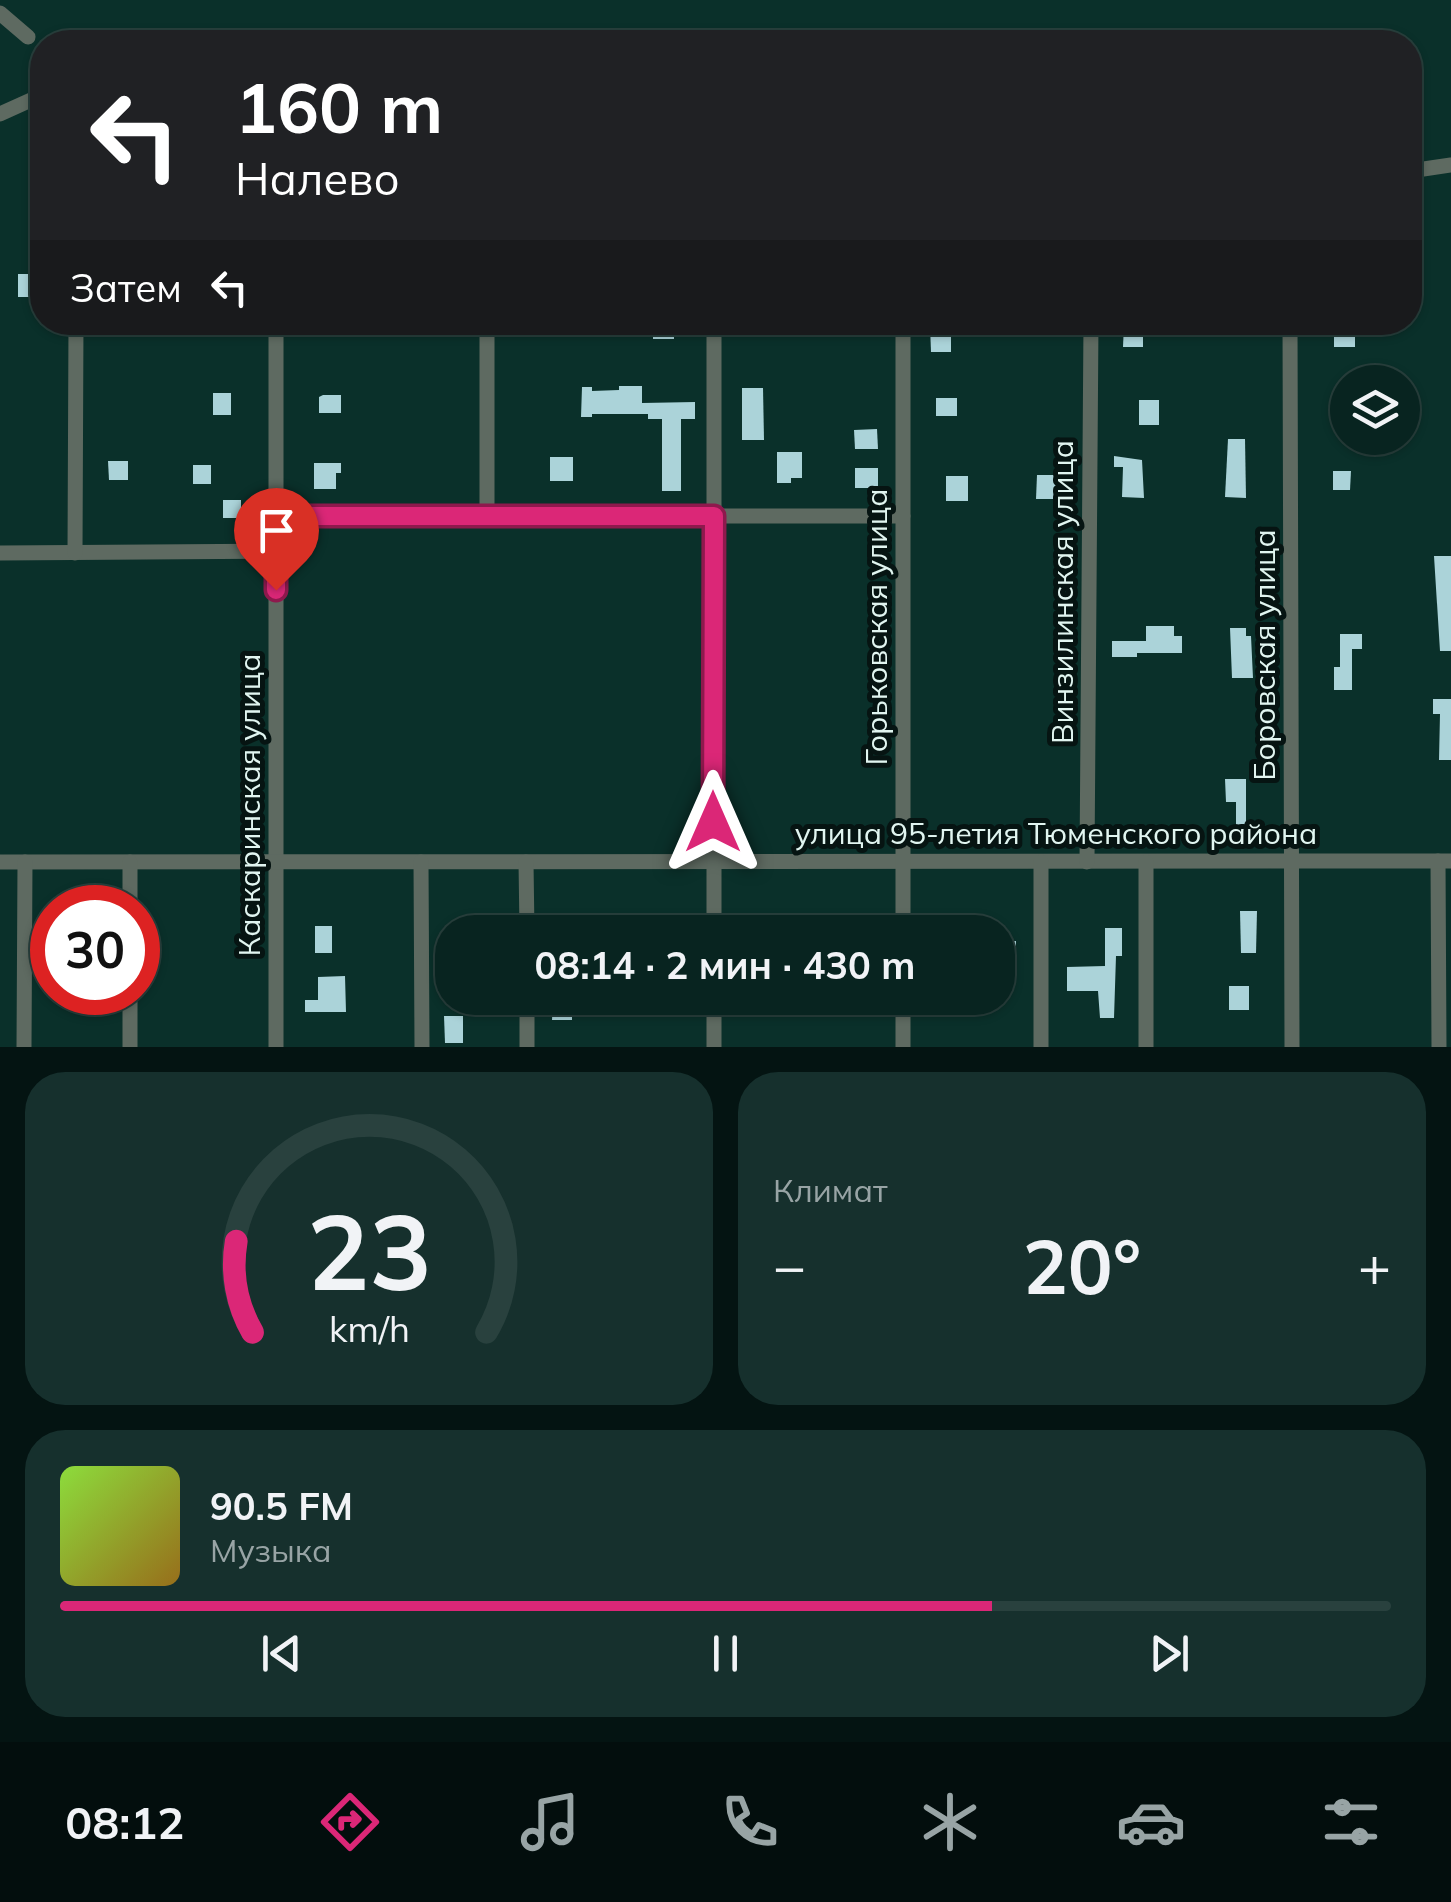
<!DOCTYPE html>
<html lang="ru">
<meta charset="utf-8">
<style>
:root{--surface:#082420;--page:#16302d;--text:#f1f3f6;--muted:#98a4a5;--line:#29413e;--accent:#db2777}
body{margin:0;font-family:Mulish,sans-serif;background:var(--page);color:var(--text);height:100vh;display:flex;flex-direction:column;font-size:38px;white-space:nowrap}
*{box-sizing:border-box;margin:0}
p{font-size:32px;color:var(--muted)}
.icon{flex:none;width:55px;height:55px;fill:none;stroke:currentColor;stroke-width:2;stroke-linecap:round;stroke-linejoin:round}
.map{position:relative;height:1047px;overflow:hidden}
.panel{display:flex;flex-direction:column;gap:25px;padding:25px;background:#041412;flex:1}
.panel>*{flex:none}
.top-card{position:absolute;left:30px;top:30px;width:1392px;height:305px;border-radius:40px;box-shadow:0 2px 8px #0004,0 0 0 2px var(--line);background:#202124;color:#fff;overflow:hidden}
.buttons{position:absolute;left:1330px;top:365px;display:grid;gap:20px}
.buttons a{display:grid;place-items:center;width:90px;height:90px;border-radius:50%;background:var(--surface);box-shadow:0 2px 8px #0004,0 0 0 2px var(--line);font-size:50px}
.speed{position:absolute;left:30px;top:885px;display:flex;gap:20px;font-size:50px;font-weight:700;text-align:center}
.speed>*{display:grid;place-content:center;width:130px;height:130px;border-radius:50%;background:var(--surface);box-shadow:0 2px 8px #0004,0 0 0 2px var(--line);line-height:1}
.speed .limit{border:15px solid #d22;background:#fff;color:#111}
.pin{position:absolute;display:grid;place-items:center;width:85px;height:85px;color:#fff;margin:-102px -42px;border-radius:50% 50% 50% 0;rotate:-45deg;box-shadow:0 0 10px #0007}
.pin .icon{rotate:45deg}
.me{position:absolute;width:110px;margin:-55px;rotate:0deg;stroke-linejoin:round;filter:drop-shadow(0 0 8px #0008)}
.turn{display:flex;align-items:center;gap:35px;height:210px;padding:0 40px;font-size:45px}
.turn .icon{width:130px;height:130px;stroke-width:2.5}
.turn b{display:block;font-size:70px;line-height:85px}
.then{display:flex;align-items:center;height:95px;padding:0 40px;background:#0003;gap:20px;font-size:38px}
.big{font-size:75px;font-weight:700;line-height:1.1}
.panel .tile{flex:1;display:flex;flex-direction:column;justify-content:center;gap:15px;min-width:0;padding:0 35px;border-radius:40px;background:var(--page)}
.panel .dial{align-items:center;gap:0}
.dial svg{height:260px;overflow:visible;fill:none;stroke:var(--line);stroke-width:7;stroke-linecap:round;text-anchor:middle}
.dial text{fill:var(--text);stroke:none}
.song{display:flex;align-items:center;gap:30px}
.cover{width:120px;height:120px;border-radius:15px;background:linear-gradient(135deg,hsl(90 70% 55%),hsl(40 70% 35%))}
.played{height:10px;border-radius:5px;background:linear-gradient(90deg,var(--accent) 70%,var(--line) 70%)}
.keys{display:flex;justify-content:space-around;direction:ltr}
.heat{display:flex;justify-content:space-between;align-items:center;font-size:55px;direction:ltr}
.panel .tiles{flex:1;display:grid;gap:25px;grid-template-columns:1fr 1fr}
.tile:last-child{grid-column:span 2}
.trip{position:absolute;left:435px;top:915px;width:580px;height:100px;border-radius:40px;background:var(--surface);box-shadow:0 2px 8px #0004,0 0 0 2px var(--line);font-weight:700;line-height:100px;text-align:center}
.tabs{display:flex;height:160px;justify-content:space-around;align-items:center;background:#030e0d;color:var(--muted)}
.tabs .icon{width:70px;height:70px}
.tabs .on{color:var(--accent)}
.tabs b{font-size:45px;color:var(--text)}
.map>svg:first-child{display:block}
.building{fill:#abd3d9}
.lines{fill:none;stroke-linecap:round;stroke-linejoin:round}
.minor{stroke:#5e6a61;stroke-width:15}
.route-casing{stroke:#8e194d;stroke-width:25}
.route{stroke:#db2777;stroke-width:18}
.labels{text-anchor:middle;dominant-baseline:central;stroke-width:10;stroke-linejoin:round;paint-order:stroke}
.street-label{font-size:30px;fill:#e1f5f0;stroke:#061412}
</style>
<div class="map">
<svg width="1451" height="1047" viewBox="0 0 1451 1047">
<rect width="100%" height="100%" fill="#0a302a"/>
<!-- building -->
<g class="building">
<rect x="18" y="274" width="24" height="23"/>
<rect x="323" y="322" width="25" height="15"/>
<rect x="653" y="322" width="21" height="17"/>
<polygon points="1124,324 1143,324 1143,347 1123,347"/>
<polygon points="930,325 951,325 951,352 931,352"/>
<rect x="1334" y="325" width="21" height="22"/>
<polygon points="619,386 642,386 642,403 695,402 695,419 681,419 681,491 662,491 662,419 648,419 648,414 592,414 592,417 581,417 582,387 592,387 592,391 619,390"/>
<polygon points="742,388 763,388 764,440 742,440"/>
<rect x="213" y="393" width="18" height="22"/>
<polygon points="323,395 341,395 341,413 319,413 319,397"/>
<rect x="936" y="398" width="21" height="18"/>
<rect x="1139" y="400" width="20" height="25"/>
<polygon points="877,429 878,449 855,449 854,430"/>
<polygon points="1228,439 1245,439 1246,498 1225,497"/>
<polygon points="777,452 802,452 802,478 791,478 791,483 777,483"/>
<polygon points="1114,456 1142,460 1144,498 1122,497 1123,467 1114,467"/>
<rect x="550" y="457" width="23" height="24"/>
<polygon points="108,461 128,461 128,480 109,480"/>
<polygon points="314,463 341,463 341,473 336,473 336,489 314,489"/>
<rect x="193" y="465" width="18" height="19"/>
<rect x="855" y="468" width="23" height="20"/>
<polygon points="1333,471 1351,471 1350,490 1333,490"/>
<polygon points="1037,475 1056,475 1056,499 1036,499"/>
<rect x="946" y="476" width="22" height="25"/>
<rect x="223" y="500" width="18" height="18"/>
<polygon points="1434,556 1451,556 1451,651 1440,651"/>
<polygon points="1146,626 1174,626 1174,636 1182,636 1182,653 1137,653 1137,657 1112,657 1112,641 1146,641"/>
<polygon points="1230,628 1246,628 1246,636 1251,636 1253,678 1232,678"/>
<polygon points="1340,634 1362,634 1362,649 1352,649 1352,690 1334,690 1334,667 1340,667"/>
<polygon points="1433,699 1451,699 1451,760 1439,760 1440,714 1433,714"/>
<polygon points="1225,779 1246,779 1246,821 1263,821 1263,831 1236,831 1236,802 1226,802"/>
<polygon points="1240,911 1257,911 1256,953 1241,953"/>
<rect x="662" y="916" width="22" height="16"/>
<rect x="315" y="926" width="17" height="27"/>
<polygon points="1105,928 1122,928 1122,956 1116,956 1114,1018 1100,1018 1098,991 1067,991 1067,967 1105,966"/>
<polygon points="998,941 1016,941 1016,958 998,959"/>
<polygon points="345,976 346,1012 305,1012 305,1000 318,1000 318,977"/>
<rect x="1229" y="986" width="20" height="24"/>
<polygon points="553,1000 572,1000 572,1020 552,1020"/>
<polygon points="444,1016 463,1016 463,1043 445,1043"/>
</g>
<g class="lines">
<!-- minor -->
<g class="minor">
<polyline points="0,13 28,37"/>
<polyline points="378,42 497,42"/>
<polyline points="0,114 42,95"/>
<polyline points="1410,171 1451,165"/>
<polyline points="276,322 276,1047"/>
<polyline points="1290,322 1292,1047"/>
<polyline points="276,516 903,516"/>
<polyline points="487,516 487,322"/>
<polyline points="0,553 276,551"/>
<polyline points="75,553 76,322"/>
<polyline points="1438,861 1439,1047"/>
<polyline points="0,862 1451,861"/>
<polyline points="130,862 130,908"/>
<polyline points="421,862 422,1047"/>
<polyline points="526,862 527,932"/>
<polyline points="1041,862 1041,1047"/>
<polyline points="1087,862 1091,322"/>
<polyline points="1146,862 1146,1047"/>
<polyline points="714,932 714,322"/>
<polyline points="903,932 903,322"/>
<polyline points="130,992 130,1047"/>
<polyline points="527,998 527,1047"/>
<polyline points="714,998 714,1047"/>
<polyline points="903,998 903,1047"/>
<polyline points="24,1047 25,862"/>
</g>
</g>
<g class="lines">
<defs>
<polyline id="route" points="276,590 276,516 714,516 713,822"/>
</defs>
<!-- route casing -->
<use href="#route" class="route-casing"/>
<!-- route -->
<use href="#route" class="route"/>
</g>
<g class="labels">
<!-- street labels -->
<g class="street-label">
<text transform="translate(1062 592) rotate(-90)">Винзилинская улица</text>
<text transform="translate(876 627) rotate(-90)">Горьковская улица</text>
<text transform="translate(1264 655) rotate(-90)">Боровская улица</text>
<text transform="translate(249 805) rotate(-90)">Каскаринская улица</text>
<text x="1056" y="833">улица 95-летия Тюменского района</text>
</g>
</g>
</svg>
<div class="buttons">
<a><svg class="icon" aria-label="layers" viewBox="0 0 24 24"><path d="M12 4l9 5-9 5-9-5zM3 14l9 5 9-5"/></svg></a>
</div>
<div class="speed"><div class="limit">30</div></div>
<div class="pin" style="left:276px;top:590px;background:#d93025"><svg class="icon" aria-label="arrive" viewBox="0 0 24 24"><path d="M6 21V4h12l-3 4 3 4H6"/></svg></div>
<svg class="me" style="left:713px;top:822px" viewBox="-20 -20 40 40"><path d="M0-17L14 15 0 8-14 15z" fill="#db2777" stroke="#fff" stroke-width="4"/></svg>
<div class="trip">08:14 · 2 мин · 430 m</div>
<div class="top-card">
<div class="turn"><svg class="icon" aria-label="left" viewBox="0 0 24 24"><path d="M17 20v-9H6M10 6l-5 5 5 5"/></svg><div><b>160 m</b>Налево</div></div>
<div class="then">Затем<svg class="icon" aria-label="left" viewBox="0 0 24 24"><path d="M17 20v-9H6M10 6l-5 5 5 5"/></svg></div>
</div>
</div>
<section class="panel">
<div class="tiles">
<div class="tile dial"><svg viewBox="0 0 100 80">
<path d="M14 69A42 42 0 1 1 86 69"/>
<path d="M14 69A42 42 0 0 1 9 41" stroke="#db2777"/>
<text x="50" y="56" font-size="32" font-weight="700">23</text>
<text x="50" y="72" font-size="11">km/h</text>
</svg></div>
<div class="tile"><p>Климат</p>
<div class="heat"><a>−</a><b class="big">20°</b><a>+</a></div>
</div>
<div class="tile">
<div class="song"><i class="cover"></i><div><b>90.5 FM</b><p>Музыка</p></div></div>
<div class="played"></div>
<div class="keys"><svg class="icon" aria-label="previous" viewBox="0 0 24 24"><path d="M18 5L8 12l10 7zM5 5v14"/></svg><svg class="icon" aria-label="pause" viewBox="0 0 24 24"><path d="M8 5v14M16 5v14"/></svg><svg class="icon" aria-label="next" viewBox="0 0 24 24"><path d="M6 5l10 7-10 7zM19 5v14"/></svg></div>
</div>
</div>
</section>
<nav class="tabs">
<b>08:12</b>
<svg class="icon on" aria-label="directions" viewBox="0 0 24 24"><path d="M12 3l9 9-9 9-9-9zM9 14v-3h6M13 9l2 2-2 2"/></svg>
<svg class="icon" aria-label="music" viewBox="0 0 24 24"><path d="M9 18V5l10-2v13"/><circle cx="6" cy="18" r="3"/><circle cx="16" cy="16" r="3"/></svg>
<svg class="icon" aria-label="phone" viewBox="0 0 24 24"><path d="M5 4h4l2 5-3 2q2 4 5 5l2-3 5 2v4C11 20 4 13 5 4z"/></svg>
<svg class="icon" aria-label="climate" viewBox="0 0 24 24"><path d="M12 3v18M4 7l16 10M4 17L20 7"/></svg>
<svg class="icon" aria-label="car" viewBox="0 0 24 24"><path d="M5 17H2v-5l4-1 3-4h7l3 4 3 1v5h-3M9 17h6M6 11h13"/><circle cx="7" cy="17" r="2"/><circle cx="17" cy="17" r="2"/></svg>
<svg class="icon" aria-label="filters" viewBox="0 0 24 24"><path d="M4 7h16M4 17h16"/><circle cx="9" cy="7" r="2"/><circle cx="15" cy="17" r="2"/></svg>
</nav>
